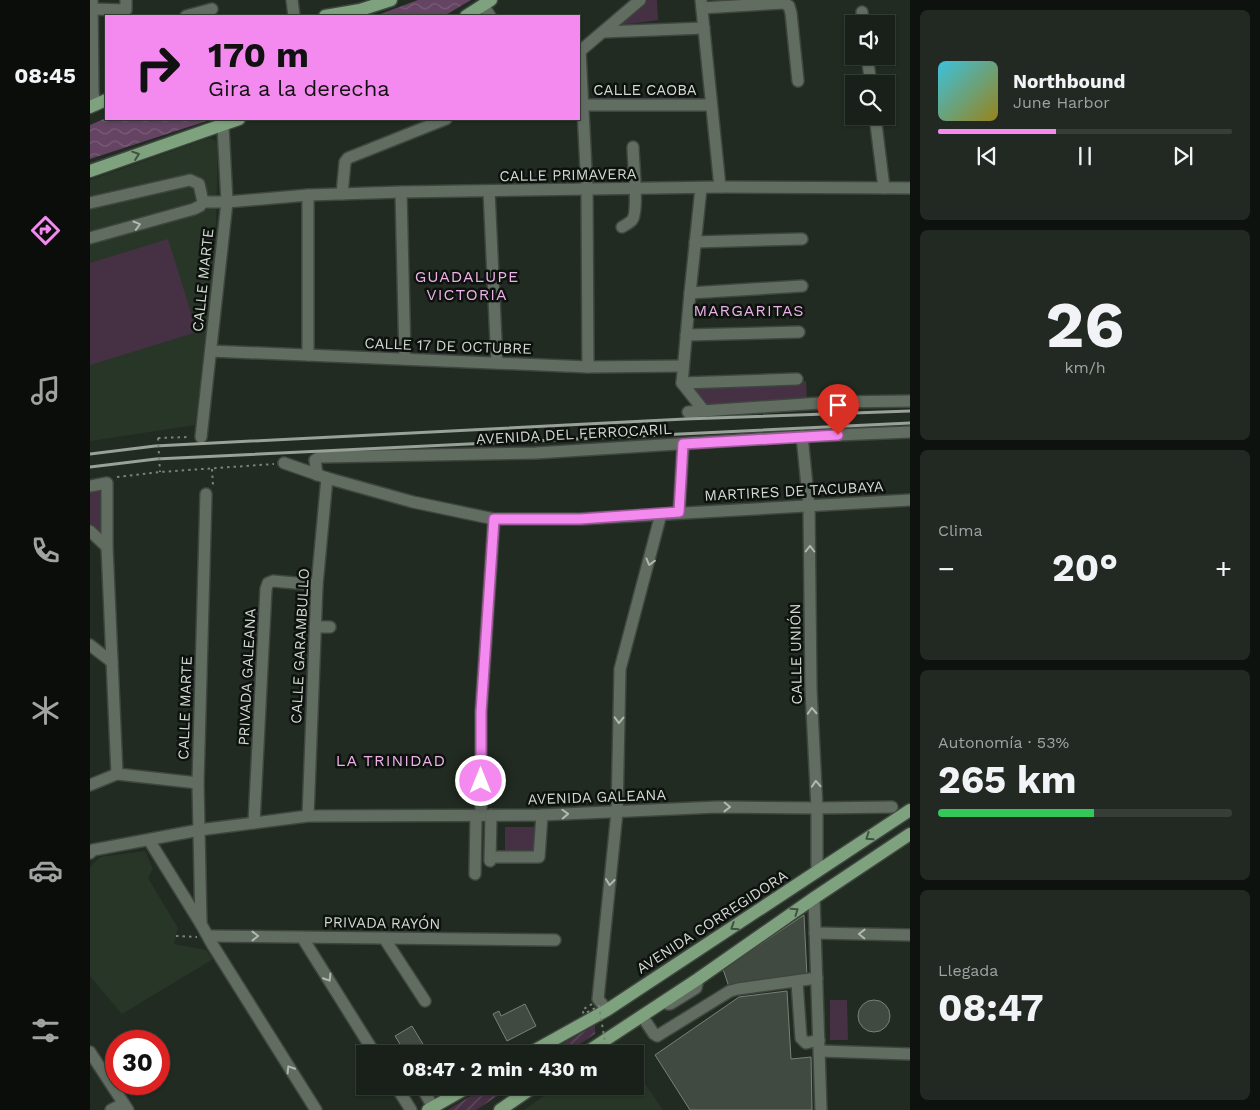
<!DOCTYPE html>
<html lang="es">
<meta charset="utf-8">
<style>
:root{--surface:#192019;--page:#222822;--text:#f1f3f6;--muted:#9fa3a2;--line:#373e38;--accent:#f489f0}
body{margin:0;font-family:"Work Sans",sans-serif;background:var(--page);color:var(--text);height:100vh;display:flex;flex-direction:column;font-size:19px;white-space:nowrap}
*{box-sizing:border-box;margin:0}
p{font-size:16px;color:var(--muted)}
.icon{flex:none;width:28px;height:28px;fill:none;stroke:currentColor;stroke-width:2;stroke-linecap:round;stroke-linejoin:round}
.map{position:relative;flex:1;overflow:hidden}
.side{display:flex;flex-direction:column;gap:10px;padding:10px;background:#0e120e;width:350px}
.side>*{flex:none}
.guide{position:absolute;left:15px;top:15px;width:475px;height:105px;border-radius:0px;box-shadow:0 1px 4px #0004,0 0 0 1px var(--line);background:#f489f0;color:#111;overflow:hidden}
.controls{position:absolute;left:755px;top:15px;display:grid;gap:10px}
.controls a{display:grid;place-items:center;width:50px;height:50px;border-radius:0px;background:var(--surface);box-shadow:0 1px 4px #0004,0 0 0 1px var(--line);font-size:25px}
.speed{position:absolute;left:15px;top:1030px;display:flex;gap:10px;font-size:25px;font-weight:700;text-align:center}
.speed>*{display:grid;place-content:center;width:65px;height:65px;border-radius:50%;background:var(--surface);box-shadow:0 1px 4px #0004,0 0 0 1px var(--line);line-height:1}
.speed .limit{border:8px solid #d22;background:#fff;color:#111}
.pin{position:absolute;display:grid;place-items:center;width:42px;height:42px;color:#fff;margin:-51px -21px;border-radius:50% 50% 50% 0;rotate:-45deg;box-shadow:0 0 5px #0007}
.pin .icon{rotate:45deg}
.me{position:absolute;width:55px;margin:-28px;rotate:0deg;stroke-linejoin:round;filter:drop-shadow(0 0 4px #0008)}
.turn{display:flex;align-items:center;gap:18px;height:105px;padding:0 20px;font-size:22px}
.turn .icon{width:65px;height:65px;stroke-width:2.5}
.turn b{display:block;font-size:35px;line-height:42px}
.big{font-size:38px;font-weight:700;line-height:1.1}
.side .widget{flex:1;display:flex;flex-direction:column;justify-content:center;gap:8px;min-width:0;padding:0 18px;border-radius:8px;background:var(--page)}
.side .dial{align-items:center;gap:0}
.dial b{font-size:65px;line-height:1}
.song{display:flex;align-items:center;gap:15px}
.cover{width:60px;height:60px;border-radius:8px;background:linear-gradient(135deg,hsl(190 70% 55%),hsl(50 70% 35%))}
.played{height:5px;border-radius:2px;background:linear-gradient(90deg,var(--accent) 40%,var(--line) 40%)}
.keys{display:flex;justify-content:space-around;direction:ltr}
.heat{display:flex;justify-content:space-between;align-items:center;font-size:28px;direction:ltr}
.charge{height:8px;border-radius:4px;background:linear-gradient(90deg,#34c759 53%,var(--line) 0)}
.trip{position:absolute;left:266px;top:1045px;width:288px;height:50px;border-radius:0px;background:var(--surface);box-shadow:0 1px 4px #0004,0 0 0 1px var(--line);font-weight:700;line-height:50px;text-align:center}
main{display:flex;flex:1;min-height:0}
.dock{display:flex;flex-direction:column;width:90px;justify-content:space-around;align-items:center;background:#0a0d0a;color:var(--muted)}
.dock .icon{width:35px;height:35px}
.dock .on{color:var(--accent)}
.dock b{font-size:22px;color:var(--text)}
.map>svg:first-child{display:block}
.built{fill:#283628}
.park{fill:#463144}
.garden{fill:url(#garden-furrows)}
.water{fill:url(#water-waves)}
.building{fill:#404a40;stroke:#778277}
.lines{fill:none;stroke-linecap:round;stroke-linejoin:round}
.minor-casing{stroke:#3f463f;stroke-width:14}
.major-casing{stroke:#3f463f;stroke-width:15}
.path{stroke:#7a827a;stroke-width:2;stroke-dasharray:2.5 4;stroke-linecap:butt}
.minor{stroke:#626d62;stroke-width:11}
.major{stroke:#7ea17e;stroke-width:12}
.rail{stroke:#99a199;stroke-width:3}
.path-bridge{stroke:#7a827a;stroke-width:2;stroke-dasharray:2.5 4;stroke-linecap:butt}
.oneway{stroke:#405240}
.oneway2{stroke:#b0b8b0}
.route-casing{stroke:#9f599c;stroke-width:12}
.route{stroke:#f489f0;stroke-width:9}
.labels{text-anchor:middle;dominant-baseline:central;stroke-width:5;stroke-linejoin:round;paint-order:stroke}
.street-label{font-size:15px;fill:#d2d8d2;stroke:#0e120e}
.neighbourhood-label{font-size:16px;letter-spacing:1px;fill:#ecb1e9;stroke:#0e120e}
</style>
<main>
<nav class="dock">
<b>08:45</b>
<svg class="icon on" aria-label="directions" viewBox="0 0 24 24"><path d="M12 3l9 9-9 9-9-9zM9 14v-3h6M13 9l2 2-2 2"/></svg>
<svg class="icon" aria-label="music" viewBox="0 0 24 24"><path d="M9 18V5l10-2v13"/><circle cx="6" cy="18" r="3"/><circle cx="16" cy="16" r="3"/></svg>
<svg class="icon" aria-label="phone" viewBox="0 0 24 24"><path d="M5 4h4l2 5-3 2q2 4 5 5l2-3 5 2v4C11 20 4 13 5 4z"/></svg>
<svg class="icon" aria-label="climate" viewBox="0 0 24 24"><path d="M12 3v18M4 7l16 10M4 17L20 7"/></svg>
<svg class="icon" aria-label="car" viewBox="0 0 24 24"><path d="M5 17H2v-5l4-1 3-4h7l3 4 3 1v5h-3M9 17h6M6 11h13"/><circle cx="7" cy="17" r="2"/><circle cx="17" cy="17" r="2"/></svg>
<svg class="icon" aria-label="filters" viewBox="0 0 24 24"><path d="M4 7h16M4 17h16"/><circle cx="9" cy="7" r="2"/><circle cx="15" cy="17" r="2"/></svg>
</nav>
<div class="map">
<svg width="820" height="1110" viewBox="0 0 820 1110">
<defs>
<pattern id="garden-furrows" width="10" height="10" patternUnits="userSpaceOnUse" patternTransform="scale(1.25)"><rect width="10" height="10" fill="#463144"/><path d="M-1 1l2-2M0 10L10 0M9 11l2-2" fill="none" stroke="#604e5e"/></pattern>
<pattern id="water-waves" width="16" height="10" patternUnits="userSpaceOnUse" patternTransform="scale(1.25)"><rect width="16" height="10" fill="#644363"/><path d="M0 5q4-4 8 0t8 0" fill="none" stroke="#795d78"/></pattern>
</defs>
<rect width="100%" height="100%" fill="#212b21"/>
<!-- built -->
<g class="built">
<polygon points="119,138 128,142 126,218 124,261 105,425 0,441 0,180"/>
<polygon points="55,851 63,869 58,878 88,928 84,944 116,950 123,959 32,1014 0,976 0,867 10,857"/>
<polygon points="545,1069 573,1110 434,1110 469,1086 545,1086"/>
</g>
<!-- park -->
<g class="park">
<polygon points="558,0 567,0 568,20 524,26"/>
<polygon points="78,239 107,332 0,365 0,263"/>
<polygon points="716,381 717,402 618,407 598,386"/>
<polygon points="15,484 15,545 0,530 0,486"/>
<rect x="415" y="827" width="30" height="23"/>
<polygon points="740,1000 757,1000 758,1040 740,1040"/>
</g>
<!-- garden -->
<g class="garden">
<polygon points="505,1025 505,1034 474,1054 455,1054"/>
<polygon points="398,1086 423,1086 386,1110 357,1110"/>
</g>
<!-- water -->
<g class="water">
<polygon points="328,0 381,0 354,16 285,16"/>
<polygon points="16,118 16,119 123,119 0,159 0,125"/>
</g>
<!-- building -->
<g class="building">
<polygon points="714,915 717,977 639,987 633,969"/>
<polygon points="697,991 701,1059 721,1057 722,1110 600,1110 565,1055 649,997"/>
<circle cx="784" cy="1016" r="16"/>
<polygon points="435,1004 446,1026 417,1041 403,1014 409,1011 411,1016"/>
<polygon points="322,1026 339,1054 316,1054 305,1036"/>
<polygon points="315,1086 328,1086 329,1088 319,1094"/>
</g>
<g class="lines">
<defs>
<g id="minor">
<polyline points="2,0 3,93 5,105"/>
<polyline points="202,0 204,16"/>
<polyline points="611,0 630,187"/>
<polyline points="393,5 400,16"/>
<polyline points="612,8 694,3 699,6 701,13 708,81"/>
<polyline points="2,9 36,10 36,0"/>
<polyline points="772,12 773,24"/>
<polyline points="96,16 122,9"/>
<polyline points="513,32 614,28"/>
<polyline points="490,51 497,189 498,367"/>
<polyline points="489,52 550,0"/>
<polyline points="777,56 781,84"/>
<polyline points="489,105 621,105"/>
<polyline points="785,116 794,188"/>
<polyline points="399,191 407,363"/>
<polyline points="311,192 315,359"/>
<polyline points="252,194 255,162 258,158 356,119"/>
<polyline points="113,202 137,202 218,195 311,192 630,187 820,188"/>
<polyline points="0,203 100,180 109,184 113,202 110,206 104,209 0,238"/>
<path d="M532,227C535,225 540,223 542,220C549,212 543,160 543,147"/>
<polyline points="605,242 712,239"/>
<polyline points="600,293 712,286"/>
<polyline points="596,335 709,332"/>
<polyline points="121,351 498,367 593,366"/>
<polyline points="218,355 218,195"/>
<polyline points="592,383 600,293 611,188"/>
<polyline points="592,383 707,379"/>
<polyline points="592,383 614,411"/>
<polyline points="598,412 745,402 820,401"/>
<polyline points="712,436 719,506 721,690 727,808 727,872"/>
<polyline points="111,437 137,202 133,126 135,119"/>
<polyline points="194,463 237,478 323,502 404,519 490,519 820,500"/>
<polyline points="227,475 225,460 230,457 446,453 698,437 820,432"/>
<polyline points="0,486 17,483 17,547 27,774"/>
<polyline points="589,512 593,444"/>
<polyline points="0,531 17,547"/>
<polyline points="225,627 240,627"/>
<polyline points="0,645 22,662"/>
<polyline points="0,785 27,774 108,783"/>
<polyline points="391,815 391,712 404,519"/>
<polyline points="218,816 227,585 237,478"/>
<polyline points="164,823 176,589 178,583 183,581 227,585"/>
<polyline points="59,840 111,924 122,944 226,1110"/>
<polyline points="0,853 3,850 109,830 218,816 452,815 627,807 727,808 802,807"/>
<polyline points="405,857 449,857 452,815"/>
<polyline points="400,861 401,815"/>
<polyline points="385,874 386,815"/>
<polyline points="724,898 731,1110"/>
<polyline points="111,924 108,783 116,494"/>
<polyline points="725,933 820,935"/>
<polyline points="118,936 465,940"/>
<polyline points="212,937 285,1054"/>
<polyline points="294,938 335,1001"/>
<polyline points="707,982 711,1038 716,1043 729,1040"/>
<polyline points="578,1004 580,1004 606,988 608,979"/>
<polyline points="517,1010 508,999 527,812 530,669 571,514"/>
<polyline points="552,1016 564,1034 567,1036 640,991 648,989 727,978"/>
<polyline points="730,1051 820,1054"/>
<polyline points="0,1052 38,1110"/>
<polyline points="306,1086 321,1110"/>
<polyline points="331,1086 343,1107"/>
<polyline points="21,1110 33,1104"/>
</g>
<g id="major">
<polyline points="235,16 270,10 301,0"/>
<polyline points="376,16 401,0"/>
<polyline points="0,107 16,100"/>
<polyline points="0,171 149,119"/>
<polyline points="438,1054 517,1010 820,810"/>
<polyline points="494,1054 608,979 724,898 820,834"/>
<polyline points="338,1110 380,1086"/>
<polyline points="410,1110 445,1086"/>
</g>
</defs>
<!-- minor casing -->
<use href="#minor" class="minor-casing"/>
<!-- major casing -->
<use href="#major" class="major-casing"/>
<!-- path -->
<g class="path">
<polyline points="68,438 100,437"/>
<polyline points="122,469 123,486"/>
<polyline points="27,477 70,472 184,464"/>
<polyline points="86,936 107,937"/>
</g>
<!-- minor -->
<use href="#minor" class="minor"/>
<!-- major -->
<use href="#major" class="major"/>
<!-- rail -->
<g class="rail">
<polyline points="0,454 65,446 595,419 820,411"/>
<polyline points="0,467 66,459 820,423"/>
</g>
<!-- path-bridge -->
<g class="path-bridge">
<polyline points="68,438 70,472"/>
<polyline points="502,1004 492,1010 494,1014 509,1006 517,1054"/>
</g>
</g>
<!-- one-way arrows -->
<defs><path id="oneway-chevron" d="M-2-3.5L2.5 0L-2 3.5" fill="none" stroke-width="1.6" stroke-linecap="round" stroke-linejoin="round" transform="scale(1.25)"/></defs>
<g class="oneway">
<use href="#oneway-chevron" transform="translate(46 155) rotate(-19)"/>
<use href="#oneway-chevron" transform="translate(779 837) rotate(146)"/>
<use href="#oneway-chevron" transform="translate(705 911) rotate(-35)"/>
<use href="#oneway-chevron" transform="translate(644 927) rotate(147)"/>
</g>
<g class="oneway2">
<use href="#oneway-chevron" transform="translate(47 225) rotate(-16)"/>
<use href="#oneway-chevron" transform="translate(720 549) rotate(-90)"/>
<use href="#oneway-chevron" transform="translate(560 562) rotate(105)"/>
<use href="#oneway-chevron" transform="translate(722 711) rotate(-93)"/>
<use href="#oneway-chevron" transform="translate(529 720) rotate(91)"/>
<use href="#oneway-chevron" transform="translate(726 784) rotate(-93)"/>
<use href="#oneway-chevron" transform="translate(637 807) rotate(1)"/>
<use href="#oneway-chevron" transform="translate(475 814) rotate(-2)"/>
<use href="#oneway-chevron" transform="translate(520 882) rotate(96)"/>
<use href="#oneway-chevron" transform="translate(772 934) rotate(-179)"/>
<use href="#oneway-chevron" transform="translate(165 936)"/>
<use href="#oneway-chevron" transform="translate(238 978) rotate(58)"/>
<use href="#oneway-chevron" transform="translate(200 1069) rotate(-122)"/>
</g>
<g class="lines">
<defs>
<polyline id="route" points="391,781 391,712 404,519 490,519 589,512 593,444 748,435"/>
</defs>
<!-- route casing -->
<use href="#route" class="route-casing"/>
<!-- route -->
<use href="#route" class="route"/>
</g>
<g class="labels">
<!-- street labels -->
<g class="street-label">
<text x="555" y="90">CALLE CAOBA</text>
<text transform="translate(478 175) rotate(-1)">CALLE PRIMAVERA</text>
<text transform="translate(113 280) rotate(-84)">CALLE MARTE</text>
<text transform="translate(358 346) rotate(2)">CALLE 17 DE OCTUBRE</text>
<text transform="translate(484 434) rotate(-3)">AVENIDA DEL FERROCARIL</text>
<text transform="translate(704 491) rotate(-3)">MARTIRES DE TACUBAYA</text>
<text transform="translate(210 646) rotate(-87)">CALLE GARAMBULLO</text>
<text transform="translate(706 654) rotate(-91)">CALLE UNIÓN</text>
<text transform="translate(157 677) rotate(-87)">PRIVADA GALEANA</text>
<text transform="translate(95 708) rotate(-88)">CALLE MARTE</text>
<text transform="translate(507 797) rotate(-2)">AVENIDA GALEANA</text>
<text transform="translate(622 922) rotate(-33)">AVENIDA CORREGIDORA</text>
<text transform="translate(292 923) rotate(1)">PRIVADA RAYÓN</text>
</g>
<!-- neighbourhood labels -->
<g class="neighbourhood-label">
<text x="377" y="276">GUADALUPE<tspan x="377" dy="18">VICTORIA</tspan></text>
<text x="659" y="310">MARGARITAS</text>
<text x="301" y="760">LA TRINIDAD</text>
</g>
</g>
</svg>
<div class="controls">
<a><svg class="icon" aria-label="sound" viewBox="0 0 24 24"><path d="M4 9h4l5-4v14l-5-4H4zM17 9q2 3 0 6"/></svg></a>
<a><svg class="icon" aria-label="search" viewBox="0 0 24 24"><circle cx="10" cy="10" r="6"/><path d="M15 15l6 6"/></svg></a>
</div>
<div class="speed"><div class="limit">30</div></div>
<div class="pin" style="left:748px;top:435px;background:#d93025"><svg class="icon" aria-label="arrive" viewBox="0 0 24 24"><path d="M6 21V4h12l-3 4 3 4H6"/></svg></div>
<svg class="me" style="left:391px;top:781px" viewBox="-20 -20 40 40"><circle r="17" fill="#f489f0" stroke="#fff" stroke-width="3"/><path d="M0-11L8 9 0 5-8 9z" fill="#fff"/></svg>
<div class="trip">08:47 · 2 min · 430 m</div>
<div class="guide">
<div class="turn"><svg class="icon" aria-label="right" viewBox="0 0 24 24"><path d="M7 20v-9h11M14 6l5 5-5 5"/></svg><div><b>170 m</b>Gira a la derecha</div></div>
</div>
</div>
<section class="side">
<div class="widget">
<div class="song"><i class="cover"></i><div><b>Northbound</b><p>June Harbor</p></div></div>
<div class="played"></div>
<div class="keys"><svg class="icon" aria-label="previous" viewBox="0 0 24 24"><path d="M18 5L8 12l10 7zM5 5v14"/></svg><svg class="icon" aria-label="pause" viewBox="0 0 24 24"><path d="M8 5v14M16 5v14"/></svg><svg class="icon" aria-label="next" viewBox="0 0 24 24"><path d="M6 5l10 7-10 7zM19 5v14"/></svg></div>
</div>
<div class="widget dial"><b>26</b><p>km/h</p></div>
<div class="widget"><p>Clima</p>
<div class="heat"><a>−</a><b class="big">20°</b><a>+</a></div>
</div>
<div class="widget"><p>Autonomía · 53%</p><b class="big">265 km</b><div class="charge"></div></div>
<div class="widget"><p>Llegada</p><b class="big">08:47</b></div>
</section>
</main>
